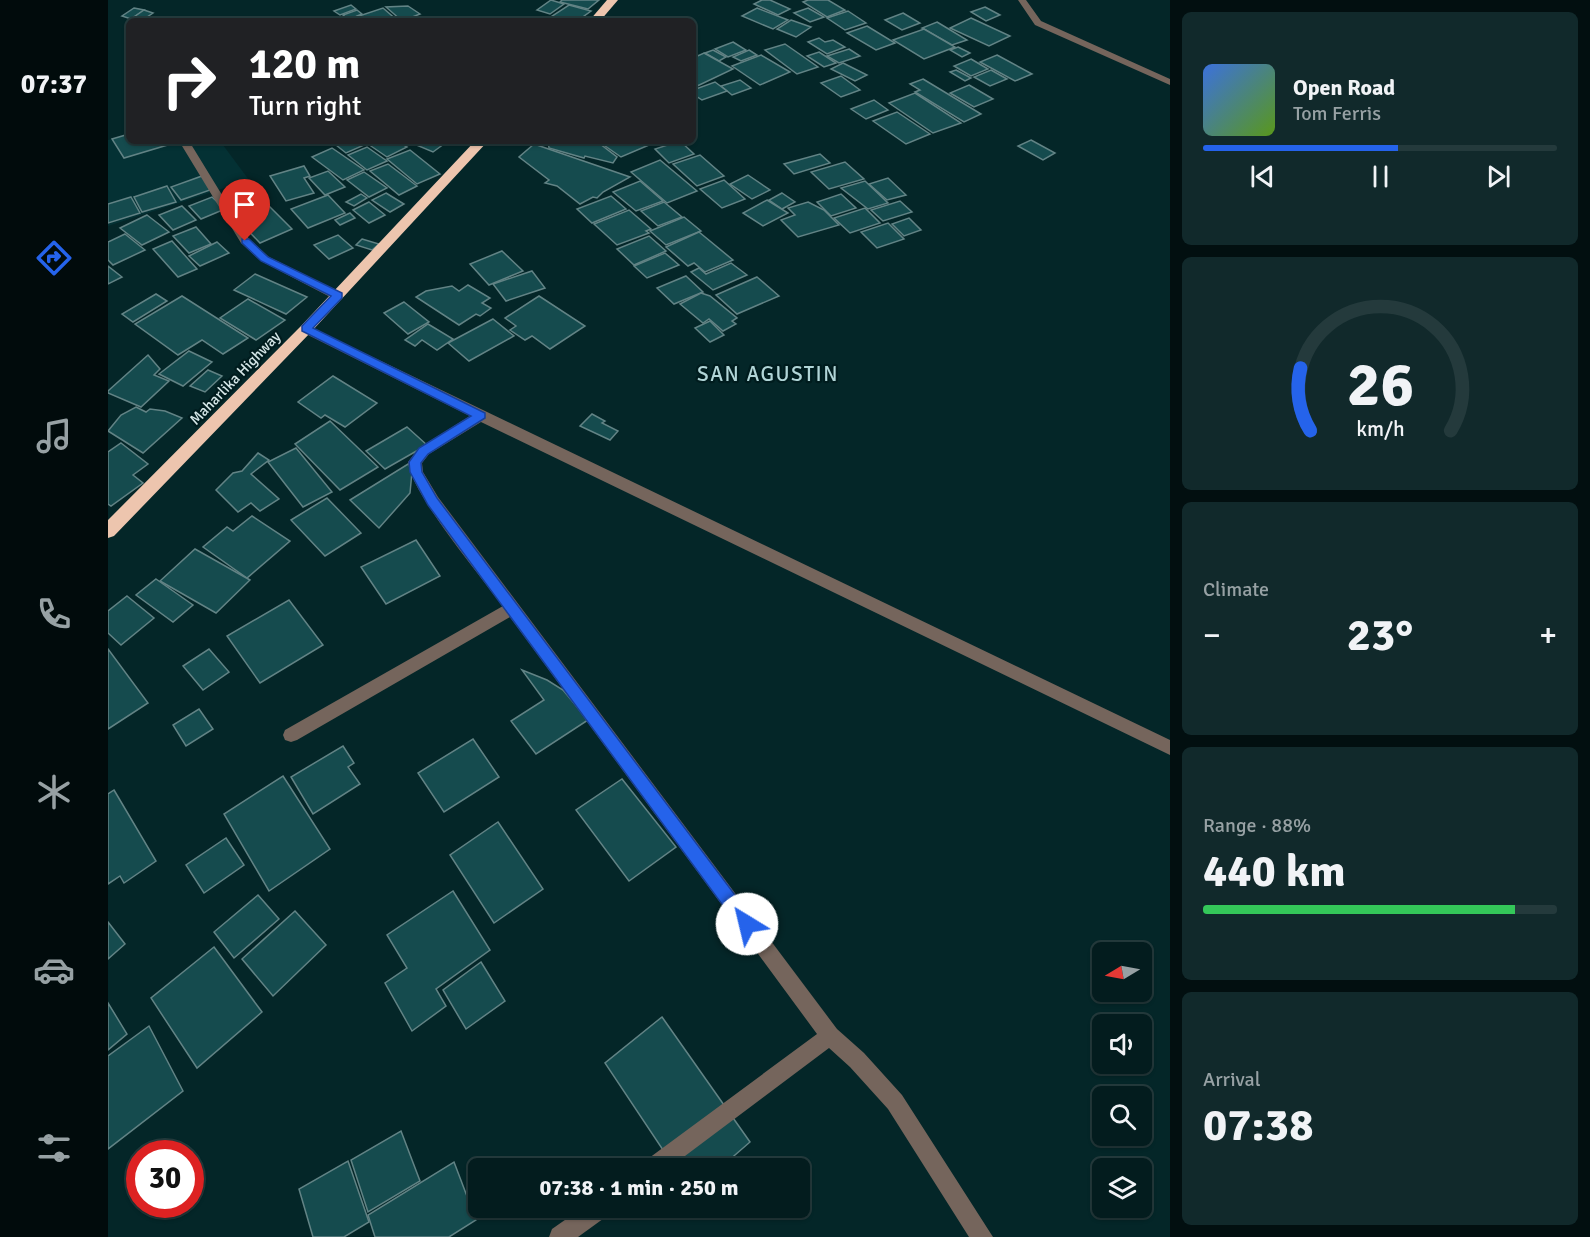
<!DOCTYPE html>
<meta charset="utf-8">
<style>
:root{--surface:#031c1e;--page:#11292b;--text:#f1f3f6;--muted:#97a1a4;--line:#243a3c;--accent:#2563eb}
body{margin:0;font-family:Signika,sans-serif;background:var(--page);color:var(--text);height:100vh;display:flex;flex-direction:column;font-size:22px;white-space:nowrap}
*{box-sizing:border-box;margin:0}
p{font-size:20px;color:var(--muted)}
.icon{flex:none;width:33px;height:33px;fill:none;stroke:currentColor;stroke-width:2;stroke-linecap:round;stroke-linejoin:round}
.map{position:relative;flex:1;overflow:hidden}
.sheet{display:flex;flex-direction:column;gap:12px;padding:12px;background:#020f10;width:420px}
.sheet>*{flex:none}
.guide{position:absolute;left:18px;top:18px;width:570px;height:126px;border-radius:9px;box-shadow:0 2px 4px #0004,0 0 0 2px var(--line);background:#202124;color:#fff;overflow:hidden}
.needle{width:39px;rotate:260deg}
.buttons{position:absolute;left:984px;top:942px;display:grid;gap:12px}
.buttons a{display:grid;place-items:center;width:60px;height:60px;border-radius:9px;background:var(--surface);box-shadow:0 2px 4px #0004,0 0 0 2px var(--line);font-size:30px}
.speed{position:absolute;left:18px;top:1140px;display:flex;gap:12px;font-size:30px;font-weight:700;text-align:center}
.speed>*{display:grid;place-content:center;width:78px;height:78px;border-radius:50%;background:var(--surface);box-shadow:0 2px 4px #0004,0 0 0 2px var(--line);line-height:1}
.speed .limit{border:9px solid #d22;background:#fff;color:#111}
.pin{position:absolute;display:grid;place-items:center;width:51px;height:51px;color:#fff;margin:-62px -26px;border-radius:50% 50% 50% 0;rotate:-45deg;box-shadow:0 0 6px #0007}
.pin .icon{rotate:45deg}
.me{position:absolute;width:66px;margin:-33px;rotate:324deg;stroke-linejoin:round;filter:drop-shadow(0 0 4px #0008)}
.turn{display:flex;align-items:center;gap:21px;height:126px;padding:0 24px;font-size:27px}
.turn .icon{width:78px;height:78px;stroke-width:2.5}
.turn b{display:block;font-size:42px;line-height:51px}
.big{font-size:45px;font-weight:800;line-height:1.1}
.sheet .card{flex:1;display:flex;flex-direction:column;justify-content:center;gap:9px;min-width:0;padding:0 21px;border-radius:9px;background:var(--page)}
.sheet .dial{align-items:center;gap:0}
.dial svg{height:156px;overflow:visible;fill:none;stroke:var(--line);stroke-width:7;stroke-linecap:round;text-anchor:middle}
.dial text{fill:var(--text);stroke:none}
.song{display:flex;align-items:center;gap:18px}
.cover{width:72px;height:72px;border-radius:9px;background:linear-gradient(135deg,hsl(220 70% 55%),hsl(90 70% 35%))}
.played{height:6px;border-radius:3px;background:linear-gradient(90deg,var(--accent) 55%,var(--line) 55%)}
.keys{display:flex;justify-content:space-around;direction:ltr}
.heat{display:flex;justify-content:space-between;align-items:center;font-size:33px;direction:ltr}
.charge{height:9px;border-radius:4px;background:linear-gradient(90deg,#34c759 88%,var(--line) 0)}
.trip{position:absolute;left:360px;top:1158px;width:342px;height:60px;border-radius:9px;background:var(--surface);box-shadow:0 2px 4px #0004,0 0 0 2px var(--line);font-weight:800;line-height:60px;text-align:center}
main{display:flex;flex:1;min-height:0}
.menu{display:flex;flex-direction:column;width:108px;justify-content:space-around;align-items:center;background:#010b0c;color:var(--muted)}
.menu .icon{width:42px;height:42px}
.menu .on{color:var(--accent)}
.menu b{font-size:27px;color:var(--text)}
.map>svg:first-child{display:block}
.built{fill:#043134}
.building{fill:#154b4e;stroke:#628385;stroke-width:1.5}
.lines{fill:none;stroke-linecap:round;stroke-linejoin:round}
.minor{fill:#75655c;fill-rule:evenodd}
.highway{fill:#edc5ae;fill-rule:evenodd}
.route{fill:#2563eb;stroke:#184099;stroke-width:1.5}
.labels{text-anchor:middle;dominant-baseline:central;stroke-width:4.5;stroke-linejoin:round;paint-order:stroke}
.far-street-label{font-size:15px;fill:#d5e7e8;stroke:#001c1e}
.quarter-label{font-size:21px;letter-spacing:1.5px;fill:#b1d5d7;stroke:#001c1e}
</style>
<main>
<nav class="menu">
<b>07:37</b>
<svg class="icon on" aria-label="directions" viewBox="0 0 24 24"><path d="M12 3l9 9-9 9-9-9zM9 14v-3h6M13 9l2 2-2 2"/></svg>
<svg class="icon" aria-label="music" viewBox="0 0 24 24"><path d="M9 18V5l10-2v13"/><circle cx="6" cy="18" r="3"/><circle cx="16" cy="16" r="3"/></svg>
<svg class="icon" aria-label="phone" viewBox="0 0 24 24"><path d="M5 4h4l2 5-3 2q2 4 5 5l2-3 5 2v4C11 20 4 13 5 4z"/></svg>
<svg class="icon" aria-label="climate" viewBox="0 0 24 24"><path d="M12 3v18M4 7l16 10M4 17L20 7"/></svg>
<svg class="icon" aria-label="car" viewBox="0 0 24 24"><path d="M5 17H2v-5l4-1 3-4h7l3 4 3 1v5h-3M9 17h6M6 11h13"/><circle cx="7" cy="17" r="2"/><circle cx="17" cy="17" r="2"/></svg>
<svg class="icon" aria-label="filters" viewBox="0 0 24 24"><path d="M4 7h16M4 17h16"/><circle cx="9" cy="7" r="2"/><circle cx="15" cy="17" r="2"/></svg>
</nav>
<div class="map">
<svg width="1062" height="1237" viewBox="0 0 1062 1237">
<rect width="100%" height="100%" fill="#042628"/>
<!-- built -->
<polygon class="built" points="21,134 21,141 112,141 141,180 0,226 0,140"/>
<!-- building -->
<g class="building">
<polygon points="443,0 456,4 442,14 429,10"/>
<polygon points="454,0 491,0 480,9 452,2"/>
<polygon points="654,0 662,0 682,9 670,15 646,4"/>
<polygon points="700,0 720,0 737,10 719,17 695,2"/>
<polygon points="243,5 248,9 232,15 226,11"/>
<polygon points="461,5 483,11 469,21 448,21 441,18"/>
<polygon points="300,6 312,14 294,21 278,7"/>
<polygon points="877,7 892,15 878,21 863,12"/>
<polygon points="26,8 36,10 23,19 14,16"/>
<polygon points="275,8 290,21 257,21 251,16"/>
<polygon points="649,8 680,20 665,29 634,16"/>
<polygon points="700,8 716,17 702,22 686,13"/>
<polygon points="36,10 45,13 33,21 23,19"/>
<polygon points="249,10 254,14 249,16 255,21 242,21 235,15"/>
<polygon points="740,11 758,23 737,30 719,18"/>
<polygon points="795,13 812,23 794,30 777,20"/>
<polygon points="863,18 902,36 881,46 842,28"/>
<polygon points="683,20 703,27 688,37 669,29"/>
<polygon points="829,22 859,40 844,45 814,28"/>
<polygon points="759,26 787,43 768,50 739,33"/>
<polygon points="816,29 847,47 816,59 785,40"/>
<polygon points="711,38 717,42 725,40 737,47 719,54 700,42"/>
<polygon points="625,42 638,50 620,57 607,49"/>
<polygon points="677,44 710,67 689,74 657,50"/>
<polygon points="850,47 862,53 854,57 842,50"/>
<polygon points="741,49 752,56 731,63 719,56"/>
<polygon points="605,50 618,57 611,61 597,53"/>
<polygon points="641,50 649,55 633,61 625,57"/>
<polygon points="711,52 728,63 716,67 699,56"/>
<polygon points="596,53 625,69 585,88 585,58"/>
<polygon points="653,55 682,72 652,85 624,66"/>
<polygon points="889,55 924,74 907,81 872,62"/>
<polygon points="863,59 880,69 863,76 846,66"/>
<polygon points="735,63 759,75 747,81 723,69"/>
<polygon points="848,70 863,78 857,81 842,72"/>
<polygon points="883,70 899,79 882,86 866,77"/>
<polygon points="733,76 752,90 733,97 713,83"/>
<polygon points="815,79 873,114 856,122 807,92 812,90 802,84"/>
<polygon points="632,80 643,88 624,95 613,86"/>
<polygon points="607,82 619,91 594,100 585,94 585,90"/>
<polygon points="861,85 885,99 866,107 842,93"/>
<polygon points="807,93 853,123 825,133 781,103"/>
<polygon points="766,100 780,110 758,119 743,109"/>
<polygon points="789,112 822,134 798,144 765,121"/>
<polygon points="21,134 21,141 73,141 16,158 4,139"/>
<polygon points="923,140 947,153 935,160 910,146"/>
<polygon points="223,141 262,141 263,142 238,153"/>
<polygon points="267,141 289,141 299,147 279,157 260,144"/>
<polygon points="299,141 340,141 325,152"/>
<polygon points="440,141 482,141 492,144 509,157 505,163 477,156 476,158 441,148"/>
<polygon points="490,141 536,141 541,145 513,157"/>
<polygon points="572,141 586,154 561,163 547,149"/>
<polygon points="426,144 522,177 495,192 489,198 485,197 472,204 449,186 437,183 441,180 411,157"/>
<polygon points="259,147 279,161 259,170 240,155"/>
<polygon points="224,148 256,170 235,180 204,157"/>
<polygon points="302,150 332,174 309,184 279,159"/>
<polygon points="712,154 722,163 686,174 676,164"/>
<polygon points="592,155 616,176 589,186 565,164"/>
<polygon points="552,160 589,191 559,203 523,172"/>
<polygon points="737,162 756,179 721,189 703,172"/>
<polygon points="280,164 309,186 291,195 262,171"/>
<polygon points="196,166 202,176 196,178 206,193 178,201 162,176"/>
<polygon points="220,171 237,187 217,195 201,178"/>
<polygon points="256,172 279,188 261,197 239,180"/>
<polygon points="640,175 662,190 644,199 622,184"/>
<polygon points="94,176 105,189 73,200 63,187"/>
<polygon points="780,178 798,195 779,200 761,184"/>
<polygon points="616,180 637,199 614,208 592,189"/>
<polygon points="532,181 555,201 528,211 505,192"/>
<polygon points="757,181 780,203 760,209 733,188"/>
<polygon points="140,183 153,197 133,205 120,191"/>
<polygon points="59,186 68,202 34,212 26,197"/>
<polygon points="278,193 296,204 282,212 264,200"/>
<polygon points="674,193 687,202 674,209 661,200"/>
<polygon points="253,194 259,198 246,206 238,202"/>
<polygon points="733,194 748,208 723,216 709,202"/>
<polygon points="220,195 237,213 200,228 183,209"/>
<polygon points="503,196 518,209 484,223 469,209"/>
<polygon points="23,197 32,213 0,223 0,204"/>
<polygon points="104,197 117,209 93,219 81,206"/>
<polygon points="659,200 680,213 655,226 635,213"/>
<polygon points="792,201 804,212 775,221 763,210"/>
<polygon points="261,202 277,215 261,223 245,210"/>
<polygon points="556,202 574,217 550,226 533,211"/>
<polygon points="700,202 716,210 731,225 690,237 673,220 687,215 680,208"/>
<polygon points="159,204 184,229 152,243 127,217"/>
<polygon points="74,206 88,220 65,230 51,215"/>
<polygon points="757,208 772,223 742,233 726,218"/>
<polygon points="521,210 543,229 538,231 541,233 509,245 486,224"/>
<polygon points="242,213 247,218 232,225 227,220"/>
<polygon points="39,215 61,232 34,245 12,228"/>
<polygon points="576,217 593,231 558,245 542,231"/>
<polygon points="801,218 813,230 796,236 784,224"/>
<polygon points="780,223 796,239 769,248 753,232"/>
<polygon points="88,227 103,244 81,253 65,236"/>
<polygon points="591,232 625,260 597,272 586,263 580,266 558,247"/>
<polygon points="17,234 37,250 5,265 0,260 0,242"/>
<polygon points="230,235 245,248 221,259 206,245"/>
<polygon points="541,236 558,251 526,265 509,249"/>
<polygon points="254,239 271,244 264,250 248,245"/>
<polygon points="64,241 89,269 70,277 45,249"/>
<polygon points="109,242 121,253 92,266 81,256"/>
<polygon points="394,251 415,271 381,285 362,264"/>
<polygon points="557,253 571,265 539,278 526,266"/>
<polygon points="623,263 639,275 605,290 583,272 591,268 598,274"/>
<polygon points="0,266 14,277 0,284"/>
<polygon points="424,271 437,288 398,301 385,284"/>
<polygon points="147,274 199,297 178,314 126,290"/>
<polygon points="578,276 595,292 566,304 549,288"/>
<polygon points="649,277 671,296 629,314 608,295"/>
<polygon points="360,285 382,298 374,303 383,308 372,316 368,314 351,325 308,297 318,291 344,286 351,291"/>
<polygon points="593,293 602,296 629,318 624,321 628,324 615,331 601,319 595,323 572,304"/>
<polygon points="48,294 59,301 25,322 14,314"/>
<polygon points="74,296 140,338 115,354 94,340 70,355 27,324"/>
<polygon points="431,296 477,326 442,349 424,336 417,340 402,330 408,326 397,318"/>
<polygon points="140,299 177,320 148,340 112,318"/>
<polygon points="296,302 321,322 300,334 276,313"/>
<polygon points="385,319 406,336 361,361 340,343"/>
<polygon points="602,321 616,335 602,342 587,328"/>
<polygon points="320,324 345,339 329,350 314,340 307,346 297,340"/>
<polygon points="81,351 104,362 75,386 51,374"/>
<polygon points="40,355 52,369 46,375 61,381 33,407 0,393 0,391"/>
<polygon points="100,370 114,376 97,392 82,386"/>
<polygon points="225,376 269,403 237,427 217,415 213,418 190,402"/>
<polygon points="28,407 38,412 42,409 57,411 74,418 35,453 0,431 13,415"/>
<polygon points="484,414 497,421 494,423 510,431 502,440 472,426"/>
<polygon points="222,421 270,467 232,490 187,444"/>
<polygon points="299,427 319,445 277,469 258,451"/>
<polygon points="13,443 40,464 25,475 35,483 3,506 0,504 0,452"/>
<polygon points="188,448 224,492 195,507 160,462"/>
<polygon points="150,453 161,460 143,474 171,499 152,511 143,503 130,512 108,490 125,473 134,471"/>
<polygon points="305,461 302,493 271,528 242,500"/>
<polygon points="219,498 253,533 217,556 183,520"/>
<polygon points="144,516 182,541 139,578 95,547 119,527 125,531"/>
<polygon points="308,540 332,576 278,604 253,567"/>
<polygon points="87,549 142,580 108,613 52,581"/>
<polygon points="48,579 85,605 65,622 28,595"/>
<polygon points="19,596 46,618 13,645 0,633 0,611"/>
<polygon points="181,600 215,645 152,683 119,636"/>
<polygon points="0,649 40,703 0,729"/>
<polygon points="101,649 121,672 95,690 75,666"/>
<polygon points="414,670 439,680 455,690 480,720 428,754 403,721 436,700"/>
<polygon points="91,709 105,729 78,746 65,725"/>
<polygon points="365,739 391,777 336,812 310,773"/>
<polygon points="235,746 246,763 240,767 252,784 205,814 183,777"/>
<polygon points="175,776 222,849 161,891 116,814"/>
<polygon points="514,779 568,847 521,881 468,810"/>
<polygon points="6,790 48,861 16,883 12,876 0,884 0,794"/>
<polygon points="390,822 435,889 386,923 342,855"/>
<polygon points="118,838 136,865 96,893 78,865"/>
<polygon points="345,891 382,950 328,989 338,1006 304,1031 277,983 299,968 279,935"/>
<polygon points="150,895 171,919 126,958 106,932"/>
<polygon points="187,911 218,945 165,996 134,959"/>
<polygon points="0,922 17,944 0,959"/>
<polygon points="106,947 154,1012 89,1068 43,998"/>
<polygon points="373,962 397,1001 358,1029 335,990"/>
<polygon points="0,1003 19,1034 0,1050"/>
<polygon points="554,1017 642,1142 612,1168 567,1168 497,1063"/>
<polygon points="41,1026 75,1091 0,1149 0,1056"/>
<polygon points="293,1131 312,1181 260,1212 243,1160"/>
<polygon points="240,1161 261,1222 236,1237 205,1237 191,1189"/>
<polygon points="346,1162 368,1220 341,1237 267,1237 260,1215"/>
</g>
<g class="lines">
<!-- minor -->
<g class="minor">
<polygon points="910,0 918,0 933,21 1062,79 1062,85 927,25"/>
<polygon points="71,141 81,141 141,239 161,257 234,293 234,299 226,299 153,261 133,243"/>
<path d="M198,325L1062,740V755L373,422L321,454L314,463L315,472L330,497L729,1029L756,1053L794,1095L885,1237H861L780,1109L742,1067L721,1048L561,1168H534L537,1161L709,1034L402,617L189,740L183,742L177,740L175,735L177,730L395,606C373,577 303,493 300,462L311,448L362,416L194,332L192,329Z"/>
<polygon points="474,1208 502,1208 499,1216 470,1237 441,1237 444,1229"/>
</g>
<!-- highway -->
<g class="highway">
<polygon points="499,0 510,0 492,21 481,21"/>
<polygon points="367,141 380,141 203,332 6,536 0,538 0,520 193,326"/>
</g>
</g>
<!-- route -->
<polygon class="route" points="134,239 141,239 160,257 234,293 234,298 205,328 377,413 377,418 320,454 313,463 314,472 329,498 645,919 648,924 645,930 639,933 633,930 320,505 302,472 301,462 311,448 363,416 194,331 194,326 223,296 153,261 134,243"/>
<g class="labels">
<!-- far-street labels -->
<g class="far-street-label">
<text transform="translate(127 378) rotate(-46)">Maharlika Highway</text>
</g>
<!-- quarter labels -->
<g class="quarter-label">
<text x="660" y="374">SAN AGUSTIN</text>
</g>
</g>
</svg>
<div class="buttons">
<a><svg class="needle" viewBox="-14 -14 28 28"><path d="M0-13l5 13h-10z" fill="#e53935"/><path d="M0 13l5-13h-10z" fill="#97a1a4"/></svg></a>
<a><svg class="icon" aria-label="sound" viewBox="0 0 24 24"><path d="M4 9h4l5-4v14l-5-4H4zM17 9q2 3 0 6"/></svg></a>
<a><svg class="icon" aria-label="search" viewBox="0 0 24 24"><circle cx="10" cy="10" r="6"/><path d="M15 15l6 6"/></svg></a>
<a><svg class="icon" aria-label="layers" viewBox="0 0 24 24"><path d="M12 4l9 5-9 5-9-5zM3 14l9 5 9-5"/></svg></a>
</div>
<div class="speed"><div class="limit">30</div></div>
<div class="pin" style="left:137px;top:241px;background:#d93025"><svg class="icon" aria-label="arrive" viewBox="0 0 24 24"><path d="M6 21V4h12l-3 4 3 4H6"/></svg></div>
<svg class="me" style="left:639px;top:924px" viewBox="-20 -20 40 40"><circle r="19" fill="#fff"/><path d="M0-13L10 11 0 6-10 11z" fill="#2563eb"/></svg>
<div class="trip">07:38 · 1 min · 250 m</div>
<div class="guide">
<div class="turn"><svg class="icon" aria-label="right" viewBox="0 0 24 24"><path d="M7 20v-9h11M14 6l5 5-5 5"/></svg><div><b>120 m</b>Turn right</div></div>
</div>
</div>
<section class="sheet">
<div class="card">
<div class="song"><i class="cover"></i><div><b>Open Road</b><p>Tom Ferris</p></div></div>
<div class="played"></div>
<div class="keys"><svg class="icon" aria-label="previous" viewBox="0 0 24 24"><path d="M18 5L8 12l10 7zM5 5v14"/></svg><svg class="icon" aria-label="pause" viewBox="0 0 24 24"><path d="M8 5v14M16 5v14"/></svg><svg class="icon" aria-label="next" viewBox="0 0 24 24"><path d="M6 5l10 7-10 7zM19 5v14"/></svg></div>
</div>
<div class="card dial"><svg viewBox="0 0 100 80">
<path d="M14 69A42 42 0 1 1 86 69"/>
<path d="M14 69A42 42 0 0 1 9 37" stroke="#2563eb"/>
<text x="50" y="56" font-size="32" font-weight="700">26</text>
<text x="50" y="72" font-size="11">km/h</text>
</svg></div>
<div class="card"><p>Climate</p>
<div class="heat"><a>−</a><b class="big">23°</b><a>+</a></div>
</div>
<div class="card"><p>Range · 88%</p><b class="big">440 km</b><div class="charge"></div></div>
<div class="card"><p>Arrival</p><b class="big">07:38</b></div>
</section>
</main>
